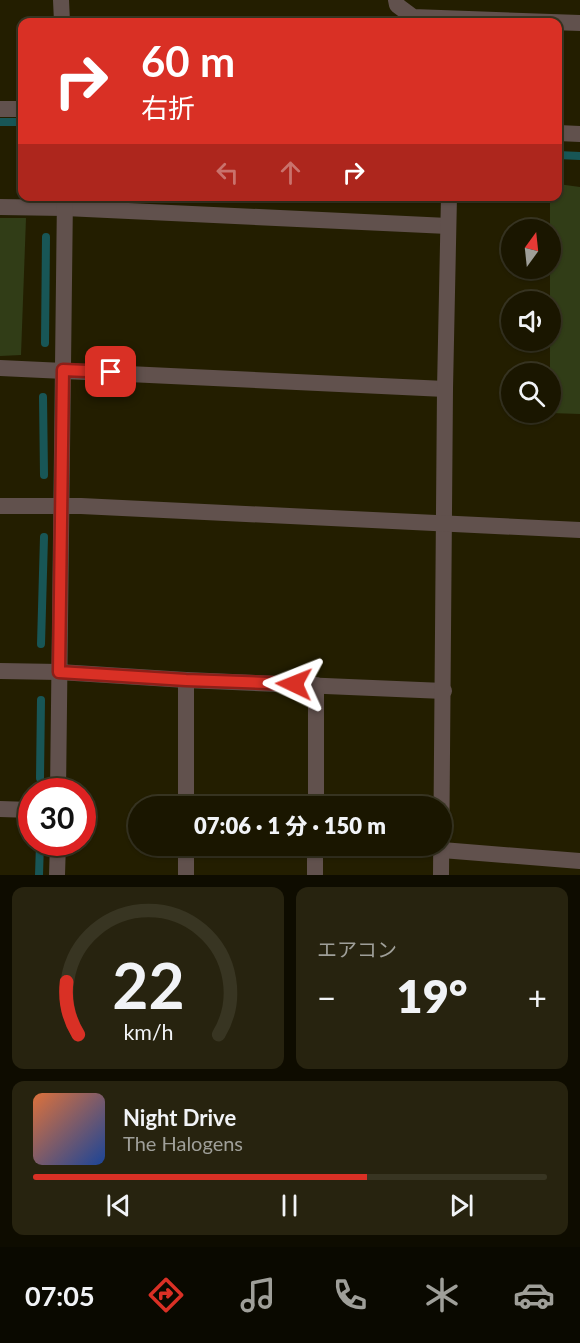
<!DOCTYPE html>
<html lang="ja">
<meta charset="utf-8">
<style>
:root{--surface:#1a1600;--page:#27230f;--text:#f1f3f6;--muted:#9f9f99;--line:#383522;--accent:#d93025}
body{margin:0;font-family:Lato,"Noto Sans JP",sans-serif;background:var(--page);color:var(--text);height:100vh;display:flex;flex-direction:column;font-size:22px;white-space:nowrap}
*{box-sizing:border-box;margin:0}
p{font-size:20px;color:var(--muted)}
.icon{flex:none;width:33px;height:33px;fill:none;stroke:currentColor;stroke-width:2;stroke-linecap:round;stroke-linejoin:round}
.map{position:relative;height:875px;overflow:hidden}
.panel{display:flex;flex-direction:column;gap:12px;padding:12px;background:#0e0c00;flex:1}
.panel>*{flex:none}
.banner{position:absolute;left:18px;top:18px;width:544px;height:183px;border-radius:12px;box-shadow:0 2px 4px #0004,0 0 0 2px var(--line);background:#d93025;color:#fff;overflow:hidden}
.needle{width:39px;rotate:15deg}
.buttons{position:absolute;left:501px;top:219px;display:grid;gap:12px}
.buttons a{display:grid;place-items:center;width:60px;height:60px;border-radius:50%;background:var(--surface);box-shadow:0 2px 4px #0004,0 0 0 2px var(--line);font-size:30px}
.speed{position:absolute;left:18px;top:778px;display:flex;gap:12px;font-size:30px;font-weight:700;text-align:center}
.speed>*{display:grid;place-content:center;width:78px;height:78px;border-radius:50%;background:var(--surface);box-shadow:0 2px 4px #0004,0 0 0 2px var(--line);line-height:1}
.speed .limit{border:9px solid #d22;background:#fff;color:#111}
.pin{position:absolute;display:grid;place-items:center;width:51px;height:51px;color:#fff;margin:-26px;border-radius:12px;box-shadow:0 3px 9px #0006}
.me{position:absolute;width:66px;margin:-33px;rotate:272deg;stroke-linejoin:round;filter:drop-shadow(0 0 4px #0008)}
.turn{display:flex;align-items:center;gap:21px;height:126px;padding:0 24px;font-size:27px}
.turn .icon{width:78px;height:78px;stroke-width:2.5}
.turn b{display:block;font-size:42px;line-height:51px}
.lanes{display:flex;align-items:center;height:57px;padding:0 24px;background:#0003;justify-content:center;gap:30px;direction:ltr}
.lanes .off{opacity:.35}
.big{font-size:45px;font-weight:800;line-height:1.1}
.panel .tile{flex:1;display:flex;flex-direction:column;justify-content:center;gap:9px;min-width:0;padding:0 21px;border-radius:12px;background:var(--page)}
.panel .dial{align-items:center;gap:0}
.dial svg{height:156px;overflow:visible;fill:none;stroke:var(--line);stroke-width:7;stroke-linecap:round;text-anchor:middle}
.dial text{fill:var(--text);stroke:none}
.song{display:flex;align-items:center;gap:18px}
.cover{width:72px;height:72px;border-radius:9px;background:linear-gradient(135deg,hsl(20 70% 55%),hsl(220 70% 35%))}
.played{height:6px;border-radius:3px;background:linear-gradient(90deg,var(--accent) 65%,var(--line) 65%)}
.keys{display:flex;justify-content:space-around;direction:ltr}
.heat{display:flex;justify-content:space-between;align-items:center;font-size:33px;direction:ltr}
.panel .tiles{flex:1;display:grid;gap:12px;grid-template-columns:1fr 1fr}
.tile:last-child{grid-column:span 2}
.trip{position:absolute;left:128px;top:796px;width:324px;height:60px;border-radius:30px;background:var(--surface);box-shadow:0 2px 4px #0004,0 0 0 2px var(--line);font-weight:800;line-height:60px;text-align:center}
.tab-bar{display:flex;height:96px;justify-content:space-around;align-items:center;background:#0a0900;color:var(--muted)}
.tab-bar .icon{width:42px;height:42px}
.tab-bar .on{color:var(--accent)}
.tab-bar b{font-size:27px;color:var(--text)}
.map>svg:first-child{display:block}
.green{fill:#313d17}
.lines{fill:none;stroke-linecap:round;stroke-linejoin:round}
.stream{stroke:#185656;stroke-width:8}
.minor{stroke:#61514d;stroke-width:16}
.tertiary{stroke:#61514d;stroke-width:16}
.route-casing{stroke:#8d1f18;stroke-width:15}
.route{stroke:#d93025;stroke-width:10}
</style>
<div class="map">
<svg width="580" height="875" viewBox="0 0 580 875">
<rect width="100%" height="100%" fill="#231e00"/>
<!-- green -->
<g class="green">
<polygon points="558,184 580,187 580,414 550,413 550,197 558,196"/>
<polygon points="0,218 26,218 21,355 0,356"/>
</g>
<g class="lines">
<!-- stream -->
<g class="stream">
<polyline points="0,122 22,122"/>
<polyline points="558,155 580,156"/>
<polyline points="45,343 46,237"/>
<polyline points="43,397 44,475"/>
<polyline points="41,644 44,537"/>
<polyline points="40,778 41,700"/>
<polyline points="39,875 40,843"/>
</g>
<!-- minor -->
<g class="minor">
<polyline points="61,0 62,22"/>
<polyline points="396,0 397,5 413,17 580,23"/>
<polyline points="0,109 22,109"/>
<polyline points="558,133 580,134"/>
<polyline points="0,207 65,208 448,226"/>
<polyline points="0,368 445,389"/>
<polyline points="0,671 59,672 186,680 444,691"/>
<polyline points="58,792 65,196"/>
<polyline points="186,807 186,680"/>
<polyline points="316,807 316,685"/>
<polyline points="0,809 32,810"/>
<polyline points="442,850 580,861"/>
<polyline points="57,875 58,843"/>
<polyline points="186,875 186,846"/>
<polyline points="315,875 315,846"/>
<polyline points="441,875 445,389 449,196"/>
</g>
<!-- tertiary -->
<polyline class="tertiary" points="0,506 81,506 580,530"/>
</g>
<g class="lines">
<defs>
<polyline id="route" points="111,372 63,370 59,672 186,680 294,684"/>
</defs>
<!-- route casing -->
<use href="#route" class="route-casing"/>
<!-- route -->
<use href="#route" class="route"/>
</g>
</svg>
<div class="buttons">
<a><svg class="needle" viewBox="-14 -14 28 28"><path d="M0-13l5 13h-10z" fill="#e53935"/><path d="M0 13l5-13h-10z" fill="#9f9f99"/></svg></a>
<a><svg class="icon" aria-label="sound" viewBox="0 0 24 24"><path d="M4 9h4l5-4v14l-5-4H4zM17 9q2 3 0 6"/></svg></a>
<a><svg class="icon" aria-label="search" viewBox="0 0 24 24"><circle cx="10" cy="10" r="6"/><path d="M15 15l6 6"/></svg></a>
</div>
<div class="speed"><div class="limit">30</div></div>
<div class="pin" style="left:111px;top:372px;background:#d93025"><svg class="icon" aria-label="arrive" viewBox="0 0 24 24"><path d="M6 21V4h12l-3 4 3 4H6"/></svg></div>
<svg class="me" style="left:294px;top:684px" viewBox="-20 -20 40 40"><path d="M0-17L14 15 0 8-14 15z" fill="#d93025" stroke="#fff" stroke-width="4"/></svg>
<div class="trip">07:06 · 1 分 · 150 m</div>
<div class="banner">
<div class="turn"><svg class="icon" aria-label="right" viewBox="0 0 24 24"><path d="M7 20v-9h11M14 6l5 5-5 5"/></svg><div><b>60 m</b>右折</div></div>
<div class="lanes"><svg class="icon off" aria-label="left" viewBox="0 0 24 24"><path d="M17 20v-9H6M10 6l-5 5 5 5"/></svg><svg class="icon off" aria-label="ahead" viewBox="0 0 24 24"><path d="M12 20V5M6 11l6-6 6 6"/></svg><svg class="icon" aria-label="right" viewBox="0 0 24 24"><path d="M7 20v-9h11M14 6l5 5-5 5"/></svg></div>
</div>
</div>
<section class="panel">
<div class="tiles">
<div class="tile dial"><svg viewBox="0 0 100 80">
<path d="M14 69A42 42 0 1 1 86 69"/>
<path d="M14 69A42 42 0 0 1 8 42" stroke="#d93025"/>
<text x="50" y="56" font-size="32" font-weight="700">22</text>
<text x="50" y="72" font-size="11">km/h</text>
</svg></div>
<div class="tile"><p>エアコン</p>
<div class="heat"><a>−</a><b class="big">19°</b><a>+</a></div>
</div>
<div class="tile">
<div class="song"><i class="cover"></i><div><b>Night Drive</b><p>The Halogens</p></div></div>
<div class="played"></div>
<div class="keys"><svg class="icon" aria-label="previous" viewBox="0 0 24 24"><path d="M18 5L8 12l10 7zM5 5v14"/></svg><svg class="icon" aria-label="pause" viewBox="0 0 24 24"><path d="M8 5v14M16 5v14"/></svg><svg class="icon" aria-label="next" viewBox="0 0 24 24"><path d="M6 5l10 7-10 7zM19 5v14"/></svg></div>
</div>
</div>
</section>
<nav class="tab-bar">
<b>07:05</b>
<svg class="icon on" aria-label="directions" viewBox="0 0 24 24"><path d="M12 3l9 9-9 9-9-9zM9 14v-3h6M13 9l2 2-2 2"/></svg>
<svg class="icon" aria-label="music" viewBox="0 0 24 24"><path d="M9 18V5l10-2v13"/><circle cx="6" cy="18" r="3"/><circle cx="16" cy="16" r="3"/></svg>
<svg class="icon" aria-label="phone" viewBox="0 0 24 24"><path d="M5 4h4l2 5-3 2q2 4 5 5l2-3 5 2v4C11 20 4 13 5 4z"/></svg>
<svg class="icon" aria-label="climate" viewBox="0 0 24 24"><path d="M12 3v18M4 7l16 10M4 17L20 7"/></svg>
<svg class="icon" aria-label="car" viewBox="0 0 24 24"><path d="M5 17H2v-5l4-1 3-4h7l3 4 3 1v5h-3M9 17h6M6 11h13"/><circle cx="7" cy="17" r="2"/><circle cx="17" cy="17" r="2"/></svg>
</nav>
